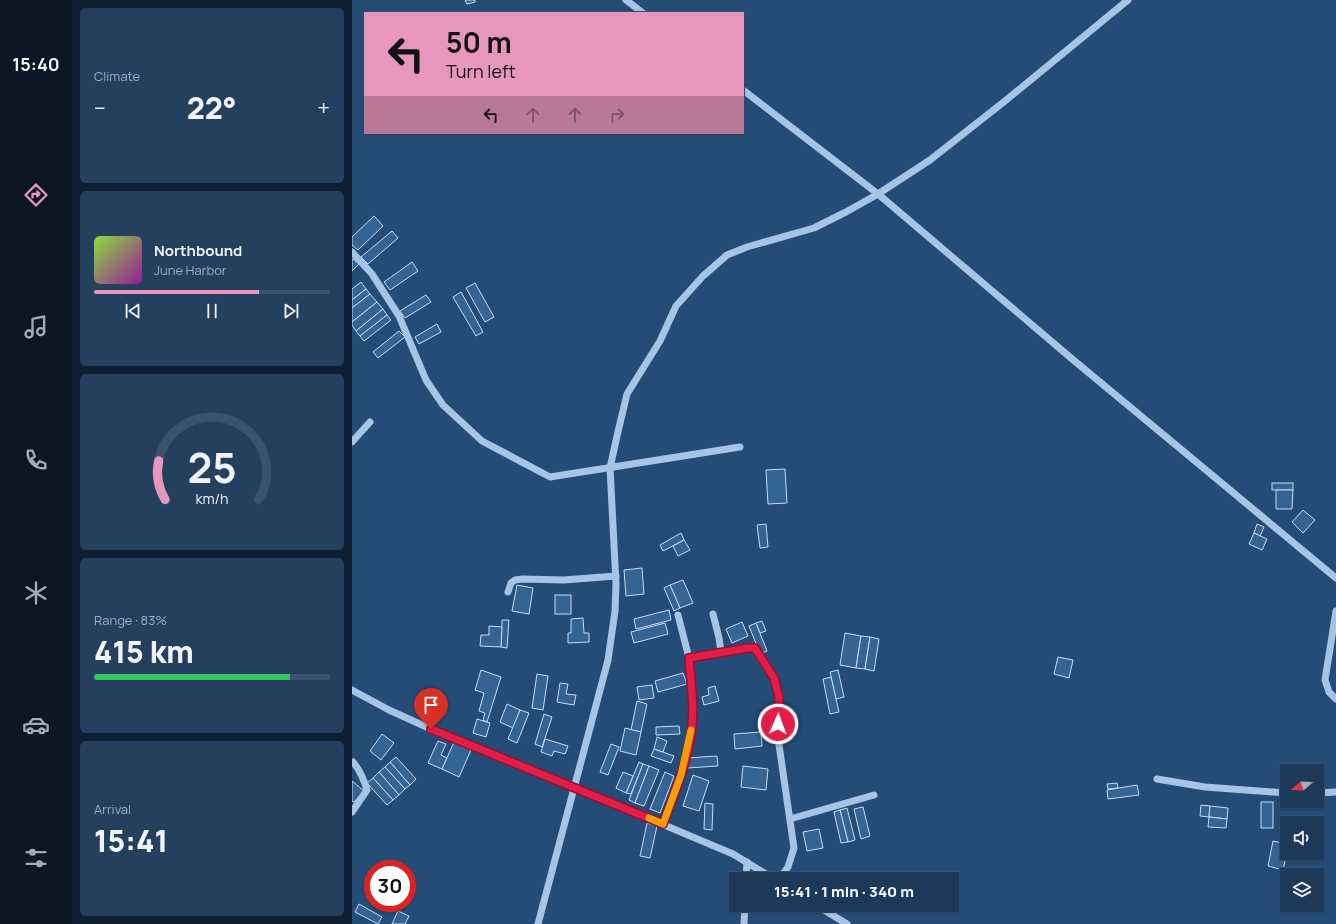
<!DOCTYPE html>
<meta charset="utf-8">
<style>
:root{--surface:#1c3959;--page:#25405f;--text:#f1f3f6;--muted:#a0acba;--line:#3a536f;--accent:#e797bd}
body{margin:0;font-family:Manrope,sans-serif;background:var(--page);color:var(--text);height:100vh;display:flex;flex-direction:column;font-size:15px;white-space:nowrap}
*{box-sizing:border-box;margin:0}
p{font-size:13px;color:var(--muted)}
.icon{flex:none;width:22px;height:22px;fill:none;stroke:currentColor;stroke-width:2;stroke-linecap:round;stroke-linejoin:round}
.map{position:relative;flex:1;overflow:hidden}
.drawer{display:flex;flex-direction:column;gap:8px;padding:8px;background:#0f1f31;width:280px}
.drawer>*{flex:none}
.guide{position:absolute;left:12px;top:12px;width:380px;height:122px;border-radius:0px;box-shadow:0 1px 3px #0004,0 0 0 1px var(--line);background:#e797bd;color:#111;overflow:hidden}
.needle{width:26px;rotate:251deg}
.fabs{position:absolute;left:928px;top:764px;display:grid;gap:8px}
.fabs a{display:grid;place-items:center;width:44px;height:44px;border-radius:0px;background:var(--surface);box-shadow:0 1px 3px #0004,0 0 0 1px var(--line);font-size:20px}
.speed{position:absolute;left:12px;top:860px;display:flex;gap:8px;font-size:20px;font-weight:700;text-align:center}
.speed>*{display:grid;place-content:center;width:52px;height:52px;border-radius:50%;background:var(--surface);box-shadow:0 1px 3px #0004,0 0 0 1px var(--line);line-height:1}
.speed .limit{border:6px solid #d22;background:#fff;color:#111}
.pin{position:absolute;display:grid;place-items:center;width:34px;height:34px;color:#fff;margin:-41px -17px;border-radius:50% 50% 50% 0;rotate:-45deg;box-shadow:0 0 4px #0007}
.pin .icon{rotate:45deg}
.me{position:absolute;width:44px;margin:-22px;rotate:2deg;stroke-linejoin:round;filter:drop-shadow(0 0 3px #0008)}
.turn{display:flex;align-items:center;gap:14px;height:84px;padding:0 16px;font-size:18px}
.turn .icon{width:52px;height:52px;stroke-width:2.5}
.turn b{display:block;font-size:28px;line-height:34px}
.lanes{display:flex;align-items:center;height:38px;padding:0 16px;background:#0003;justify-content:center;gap:20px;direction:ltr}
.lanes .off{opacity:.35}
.big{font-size:30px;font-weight:800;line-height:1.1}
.drawer .widget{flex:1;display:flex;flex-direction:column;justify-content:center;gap:6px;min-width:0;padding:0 14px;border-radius:6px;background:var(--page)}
.drawer .dial{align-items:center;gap:0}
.dial svg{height:104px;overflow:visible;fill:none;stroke:var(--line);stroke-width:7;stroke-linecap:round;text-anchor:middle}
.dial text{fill:var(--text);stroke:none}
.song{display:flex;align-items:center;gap:12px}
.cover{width:48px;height:48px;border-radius:6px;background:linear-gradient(135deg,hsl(90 70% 55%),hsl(300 70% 35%))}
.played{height:4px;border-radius:2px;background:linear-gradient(90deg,var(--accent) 70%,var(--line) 70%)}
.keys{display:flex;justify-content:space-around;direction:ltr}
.heat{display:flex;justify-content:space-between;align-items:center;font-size:22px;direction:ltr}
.charge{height:6px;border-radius:3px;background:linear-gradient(90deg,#34c759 83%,var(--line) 0)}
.trip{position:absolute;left:377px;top:872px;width:230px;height:40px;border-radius:0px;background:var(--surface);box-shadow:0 1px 3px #0004,0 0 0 1px var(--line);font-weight:800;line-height:40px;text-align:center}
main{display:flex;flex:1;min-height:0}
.menu{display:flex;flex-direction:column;width:72px;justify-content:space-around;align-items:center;background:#0b1724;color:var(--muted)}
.menu .icon{width:28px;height:28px}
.menu .selected{color:var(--accent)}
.menu b{font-size:18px;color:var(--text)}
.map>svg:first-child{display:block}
.building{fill:#356394;stroke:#c8ddf3}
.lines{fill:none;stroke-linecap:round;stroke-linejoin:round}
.minor{stroke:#a6c4e3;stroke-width:7}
.route-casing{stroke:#92132f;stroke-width:10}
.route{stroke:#e11d48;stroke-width:7}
.slow{stroke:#f59e0b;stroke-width:7}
</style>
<main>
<nav class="menu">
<b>15:40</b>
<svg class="icon selected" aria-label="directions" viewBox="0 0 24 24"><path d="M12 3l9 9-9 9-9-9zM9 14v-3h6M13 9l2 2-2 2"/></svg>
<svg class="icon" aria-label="music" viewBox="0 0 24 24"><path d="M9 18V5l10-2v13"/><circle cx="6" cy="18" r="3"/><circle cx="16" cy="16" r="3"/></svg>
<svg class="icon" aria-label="phone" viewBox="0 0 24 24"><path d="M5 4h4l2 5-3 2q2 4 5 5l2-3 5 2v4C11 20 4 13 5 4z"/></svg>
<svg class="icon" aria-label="climate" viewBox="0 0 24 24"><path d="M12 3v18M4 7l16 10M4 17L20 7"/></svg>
<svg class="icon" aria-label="car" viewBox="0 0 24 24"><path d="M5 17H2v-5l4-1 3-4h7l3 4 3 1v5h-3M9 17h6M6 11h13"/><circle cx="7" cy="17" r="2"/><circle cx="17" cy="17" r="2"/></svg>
<svg class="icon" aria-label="filters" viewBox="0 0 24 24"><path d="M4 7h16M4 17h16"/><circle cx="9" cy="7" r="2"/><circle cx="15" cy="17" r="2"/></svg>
</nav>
<section class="drawer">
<div class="widget"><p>Climate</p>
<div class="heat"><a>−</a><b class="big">22°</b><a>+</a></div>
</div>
<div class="widget">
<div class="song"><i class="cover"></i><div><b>Northbound</b><p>June Harbor</p></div></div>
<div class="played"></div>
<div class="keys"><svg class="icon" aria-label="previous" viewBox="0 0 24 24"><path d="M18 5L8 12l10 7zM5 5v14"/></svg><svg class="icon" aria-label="pause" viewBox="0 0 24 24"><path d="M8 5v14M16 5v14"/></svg><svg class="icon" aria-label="next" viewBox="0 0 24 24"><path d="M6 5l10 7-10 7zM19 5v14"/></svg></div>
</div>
<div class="widget dial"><svg viewBox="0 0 100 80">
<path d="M14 69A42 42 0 1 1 86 69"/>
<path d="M14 69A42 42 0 0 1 9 39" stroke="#e797bd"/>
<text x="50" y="56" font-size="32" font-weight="700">25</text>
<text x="50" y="72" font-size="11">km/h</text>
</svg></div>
<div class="widget"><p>Range · 83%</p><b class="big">415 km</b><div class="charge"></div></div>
<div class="widget"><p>Arrival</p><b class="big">15:41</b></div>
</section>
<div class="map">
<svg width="984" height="924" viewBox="0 0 984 924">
<rect width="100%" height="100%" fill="#254c77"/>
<!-- building -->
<g class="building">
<polygon points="113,0 123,0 123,2 115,4"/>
<polygon points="22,216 31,226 6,250 0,245 0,237"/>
<polygon points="40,231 46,238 16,264 9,257"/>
<polygon points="1,259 7,264 0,271 0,260"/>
<polygon points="60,262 66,271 38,290 32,282"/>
<polygon points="9,282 14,289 0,300 0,289"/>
<polygon points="123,283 142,317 133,322 114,288"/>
<polygon points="14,289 18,294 0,308 0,300"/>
<polygon points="109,292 131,332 124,336 101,297"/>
<polygon points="18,294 25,302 0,322 0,308"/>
<polygon points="74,295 79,302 53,318 48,311"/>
<polygon points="25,302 31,309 4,331 0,325 0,322"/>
<polygon points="31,309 35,315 8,336 4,331"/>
<polygon points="35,315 39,320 12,341 8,336"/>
<polygon points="85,324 89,332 67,344 63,337"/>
<polygon points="47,331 53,337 26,358 21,352"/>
<polygon points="433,469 435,503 416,504 414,470"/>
<rect x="920" y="483" width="21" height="7"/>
<polygon points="924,490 941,490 940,509 924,509"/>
<polygon points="951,510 963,520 951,533 940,522"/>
<polygon points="414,524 416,547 408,548 405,525"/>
<polygon points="905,524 912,527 908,536 902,533"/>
<polygon points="329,533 332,540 311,551 308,545"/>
<polygon points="902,533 915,539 910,550 897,544"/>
<polygon points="332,540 338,550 326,556 321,546"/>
<polygon points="290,568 292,594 274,596 272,570"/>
<polygon points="331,580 341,603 328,608 318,585"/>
<polygon points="165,585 181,588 177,614 160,611"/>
<polygon points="318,585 328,608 322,611 312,588"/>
<rect x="203" y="595" width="16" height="19"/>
<polygon points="317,610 319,620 284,629 282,619"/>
<polygon points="231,618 232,633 237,633 237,642 216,643 216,633 219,633 219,619"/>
<polygon points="150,620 157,620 155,648 149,647"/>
<polygon points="410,621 414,631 408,633 404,623"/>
<polygon points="390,622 396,636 380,643 374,629"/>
<polygon points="313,623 316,634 282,643 279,632"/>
<polygon points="404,623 415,651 408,654 397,626"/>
<polygon points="137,626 150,627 149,647 128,646 129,635 137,635"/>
<polygon points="493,633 509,636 504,668 488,665"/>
<polygon points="509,636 518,637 513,669 504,668"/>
<polygon points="518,637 527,639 522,671 513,669"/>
<polygon points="706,657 721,660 717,678 702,674"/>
<polygon points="129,670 149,677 135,722 131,720 133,713 127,711 132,693 123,690"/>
<polygon points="486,670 492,697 484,699 478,672"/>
<polygon points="331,673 335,684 306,692 303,681"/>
<polygon points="185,674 196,676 191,710 180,708"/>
<polygon points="479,677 487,712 478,714 471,679"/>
<polygon points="208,683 216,684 214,694 224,695 222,705 205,702"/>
<polygon points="300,685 302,698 287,700 285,687"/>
<polygon points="363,686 367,701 352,705 350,697 357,695 356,688"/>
<polygon points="285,701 295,704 289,732 279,730"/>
<polygon points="155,704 168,710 161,728 148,722"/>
<polygon points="168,710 177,713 165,743 156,739"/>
<polygon points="192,714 200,717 190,747 183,744"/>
<polygon points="125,719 138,723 134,737 121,733"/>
<polygon points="327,726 328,734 304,735 304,727"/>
<polygon points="273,728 289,732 284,755 268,751"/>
<polygon points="409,732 410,746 383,749 382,734"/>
<polygon points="30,734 42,743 29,760 18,751"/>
<polygon points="305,737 315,741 311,752 302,749"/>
<polygon points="193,739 216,746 213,754 202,751 200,756 189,752"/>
<polygon points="86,741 94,744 89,755 95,758 90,769 76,763"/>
<polygon points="102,742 119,750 107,777 90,769"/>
<polygon points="259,744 267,747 256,775 248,772"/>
<polygon points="302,749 322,756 319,763 299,756"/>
<polygon points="365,756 366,766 335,768 335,758"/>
<polygon points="44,757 64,779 58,785 38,762"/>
<polygon points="38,762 58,785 53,789 33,767"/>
<polygon points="287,762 291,764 279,794 274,793"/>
<polygon points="291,764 297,766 283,803 277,800"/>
<polygon points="297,766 307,770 292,806 283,803"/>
<polygon points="391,766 416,769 414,790 389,787"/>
<polygon points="33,767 53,789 47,795 27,772"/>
<polygon points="27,772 47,795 41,800 21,778"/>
<polygon points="271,772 281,776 274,793 264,788"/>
<polygon points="313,772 322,776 308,813 298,809"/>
<polygon points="341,775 357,781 347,811 331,806"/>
<polygon points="21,778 41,800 35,805 15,783"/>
<polygon points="0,781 12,791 2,802 0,801"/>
<polygon points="765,783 766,788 756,789 755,784"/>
<polygon points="785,785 787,795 756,799 755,790"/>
<rect x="909" y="802" width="12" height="26"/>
<polygon points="353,803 361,804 360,830 352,829"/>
<polygon points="849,805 858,806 857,817 848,816"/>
<polygon points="858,806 876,808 875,819 857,817"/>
<polygon points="511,807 518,836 509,839 502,809"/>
<polygon points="495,808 503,840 496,842 488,810"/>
<polygon points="488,810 496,842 489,843 482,812"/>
<polygon points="857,817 875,819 874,828 856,827"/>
<polygon points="295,823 305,826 298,858 288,856"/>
<polygon points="467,829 471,848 455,851 451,832"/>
<polygon points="921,841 935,844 935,853 931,870 916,866"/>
<polygon points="7,904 30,917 26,924 3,912"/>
<polygon points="46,911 57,916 53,924 40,924"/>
</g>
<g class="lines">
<!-- minor -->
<g class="minor">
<polyline points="274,0 291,13"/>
<polyline points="391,90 526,194 719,358 984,578"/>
<polyline points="0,252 20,274 47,316 74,380 91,405 130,441 198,477 388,447"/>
<polyline points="0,442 18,422"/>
<polyline points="156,592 159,583 163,580 171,579 212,580 264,576"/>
<polyline points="984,611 973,680 977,692 984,699"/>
<polyline points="369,652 396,647 403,648 422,678 427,697 426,738 442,848 436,867 427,879"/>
<polyline points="337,658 369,652 367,638 361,614"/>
<polyline points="0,690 37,710 79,729 222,787 381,854 422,879"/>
<polyline points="805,779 853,787 935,793"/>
<polyline points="965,793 984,792"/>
<path d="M0,812L15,790C12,780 8,770 1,762"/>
<polyline points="438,819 522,795"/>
<polyline points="311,824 329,775 339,735 341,701 337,658 326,615"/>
<polyline points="394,879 395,862"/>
<polyline points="464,905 495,924"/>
<polyline points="186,924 256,660 263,611 264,583 258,468 265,436 275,394 308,341 324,306 351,276 375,255 395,247 462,228 494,212 526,194 578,160 653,101 776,0"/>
<polyline points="392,924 393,905"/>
</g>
</g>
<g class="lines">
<defs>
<path id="route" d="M79,729L311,824C322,795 334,766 339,735C343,710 339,683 337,658L396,648H403L422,678L427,697L426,724"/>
</defs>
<!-- route casing -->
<use href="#route" class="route-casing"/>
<!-- route -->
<use href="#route" class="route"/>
<!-- slow -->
<polyline class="slow" points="297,818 311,824 329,775 339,730"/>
</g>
</svg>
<div class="fabs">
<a><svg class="needle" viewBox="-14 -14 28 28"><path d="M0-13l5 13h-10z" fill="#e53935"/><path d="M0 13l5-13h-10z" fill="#a0acba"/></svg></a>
<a><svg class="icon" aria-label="sound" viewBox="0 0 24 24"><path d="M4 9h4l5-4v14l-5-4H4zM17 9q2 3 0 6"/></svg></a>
<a><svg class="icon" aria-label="layers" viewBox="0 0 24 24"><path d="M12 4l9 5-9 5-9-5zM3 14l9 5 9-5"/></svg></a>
</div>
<div class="speed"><div class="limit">30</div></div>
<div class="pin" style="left:79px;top:729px;background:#d93025"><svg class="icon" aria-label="arrive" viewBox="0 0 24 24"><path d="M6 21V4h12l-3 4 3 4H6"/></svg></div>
<svg class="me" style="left:426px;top:724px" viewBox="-20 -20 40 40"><circle r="17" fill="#e11d48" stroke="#fff" stroke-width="3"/><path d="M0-11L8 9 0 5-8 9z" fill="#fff"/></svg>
<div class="trip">15:41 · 1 min · 340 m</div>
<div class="guide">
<div class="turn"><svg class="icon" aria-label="left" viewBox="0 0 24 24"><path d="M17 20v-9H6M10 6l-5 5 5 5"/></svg><div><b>50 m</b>Turn left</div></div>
<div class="lanes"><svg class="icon" aria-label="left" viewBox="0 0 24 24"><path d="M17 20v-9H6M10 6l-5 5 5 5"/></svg><svg class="icon off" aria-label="ahead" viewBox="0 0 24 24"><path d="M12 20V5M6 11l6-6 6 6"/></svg><svg class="icon off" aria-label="ahead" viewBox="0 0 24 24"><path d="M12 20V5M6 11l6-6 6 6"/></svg><svg class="icon off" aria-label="right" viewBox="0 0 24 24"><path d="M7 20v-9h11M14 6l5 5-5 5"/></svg></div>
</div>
</div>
</main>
